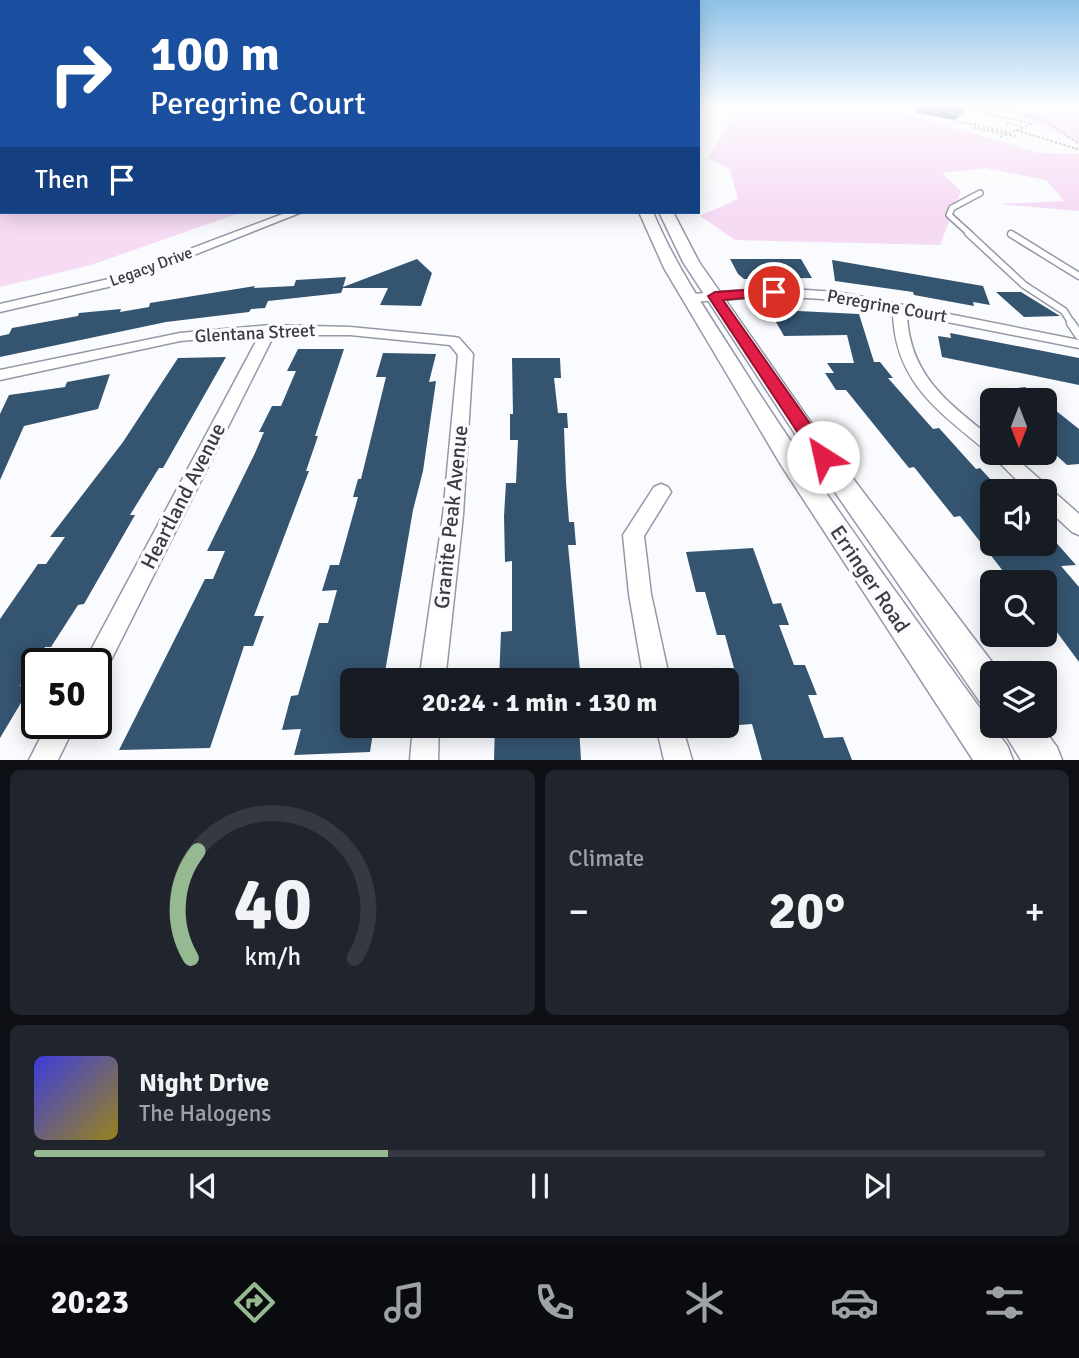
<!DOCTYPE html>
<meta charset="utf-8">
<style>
:root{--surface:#171b24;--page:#20242c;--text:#f1f3f6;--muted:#9ea1a6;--line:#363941;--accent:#97b991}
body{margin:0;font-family:Signika,sans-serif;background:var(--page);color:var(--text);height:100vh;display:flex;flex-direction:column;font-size:26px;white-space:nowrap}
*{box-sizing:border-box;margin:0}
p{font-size:23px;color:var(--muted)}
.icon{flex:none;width:38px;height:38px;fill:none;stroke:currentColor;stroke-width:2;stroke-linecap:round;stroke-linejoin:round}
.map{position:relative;height:760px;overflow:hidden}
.panel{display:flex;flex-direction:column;gap:10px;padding:10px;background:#0d0f14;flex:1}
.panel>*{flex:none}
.hud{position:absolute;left:0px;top:0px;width:700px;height:214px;box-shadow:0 4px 18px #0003;background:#1a4fa0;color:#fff;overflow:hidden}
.needle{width:46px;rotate:180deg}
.tools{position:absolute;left:980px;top:388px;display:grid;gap:14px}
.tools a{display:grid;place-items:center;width:77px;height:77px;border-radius:10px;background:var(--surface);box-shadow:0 4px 18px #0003;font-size:35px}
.speed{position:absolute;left:21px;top:648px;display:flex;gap:14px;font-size:35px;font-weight:700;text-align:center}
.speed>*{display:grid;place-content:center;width:91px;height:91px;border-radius:50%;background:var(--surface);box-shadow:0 4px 18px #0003;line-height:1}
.speed .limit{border:4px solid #111;border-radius:10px;background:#fff;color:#111}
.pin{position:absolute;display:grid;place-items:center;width:60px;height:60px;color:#fff;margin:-30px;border:4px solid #fff;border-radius:50%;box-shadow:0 2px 7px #0007}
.me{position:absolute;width:77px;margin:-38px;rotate:325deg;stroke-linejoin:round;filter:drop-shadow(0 0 5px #0008)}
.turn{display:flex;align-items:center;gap:24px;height:147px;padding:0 35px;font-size:32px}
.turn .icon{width:91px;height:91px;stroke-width:2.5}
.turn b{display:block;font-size:49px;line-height:60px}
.then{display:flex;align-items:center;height:66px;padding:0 35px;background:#0003;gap:14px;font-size:26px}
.big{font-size:52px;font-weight:800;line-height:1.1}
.panel .widget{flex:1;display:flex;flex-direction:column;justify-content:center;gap:10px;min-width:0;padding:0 24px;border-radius:10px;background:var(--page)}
.panel .dial{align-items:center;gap:0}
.dial svg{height:182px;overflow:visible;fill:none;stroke:var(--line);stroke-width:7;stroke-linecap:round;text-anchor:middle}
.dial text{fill:var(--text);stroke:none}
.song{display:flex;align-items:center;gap:21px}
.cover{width:84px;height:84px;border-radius:10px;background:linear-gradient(135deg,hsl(240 70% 55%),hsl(50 70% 35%))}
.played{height:7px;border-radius:4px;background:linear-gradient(90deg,var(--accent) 35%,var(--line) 35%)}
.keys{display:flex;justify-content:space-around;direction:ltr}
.heat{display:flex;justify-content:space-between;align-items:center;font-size:38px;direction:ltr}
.panel .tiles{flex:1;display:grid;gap:10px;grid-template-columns:1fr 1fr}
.widget:last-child{grid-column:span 2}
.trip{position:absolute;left:340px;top:668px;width:399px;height:70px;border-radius:10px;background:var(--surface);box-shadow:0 4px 18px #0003;font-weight:800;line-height:70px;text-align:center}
.tab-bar{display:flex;height:112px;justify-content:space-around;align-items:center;background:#090b0e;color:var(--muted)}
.tab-bar .icon{width:49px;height:49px}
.tab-bar .on{color:var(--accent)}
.tab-bar b{font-size:32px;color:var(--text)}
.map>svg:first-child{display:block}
.green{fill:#f6dbf5}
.building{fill:#355470}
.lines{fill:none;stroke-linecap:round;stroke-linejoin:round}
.lane-far2-casing{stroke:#9498a7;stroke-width:8}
.lane-far1-casing{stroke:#9498a7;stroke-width:9}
.lane-casing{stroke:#9498a7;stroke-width:11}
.street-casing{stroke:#9498a7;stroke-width:3}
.secondary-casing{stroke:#9498a7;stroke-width:3}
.path{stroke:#a9aaae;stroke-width:2;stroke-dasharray:2.5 2;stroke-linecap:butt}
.lane-far2{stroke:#fff;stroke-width:5}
.lane-far1{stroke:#fff;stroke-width:6}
.lane{stroke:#fff;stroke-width:8}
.street{fill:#fff;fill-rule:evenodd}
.secondary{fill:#fff;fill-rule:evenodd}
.route{fill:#e11d48;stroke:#92132f;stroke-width:2}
.labels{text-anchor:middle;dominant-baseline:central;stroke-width:7;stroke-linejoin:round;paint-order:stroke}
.far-street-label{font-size:16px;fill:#393b41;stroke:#fafbfe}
.street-label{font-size:18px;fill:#393b41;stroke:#fafbfe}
.near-street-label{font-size:21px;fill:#393b41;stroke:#fafbfe}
</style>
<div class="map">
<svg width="1079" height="760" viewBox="0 0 1079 760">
<rect width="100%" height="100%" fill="#fafbfe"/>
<!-- green -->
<g class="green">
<polygon points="0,106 2,212 242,212 91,265 0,287"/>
<polygon points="741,106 880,106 1040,153 1079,154 1079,211 997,204 1064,201 1046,180 985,168 942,173 961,191 940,245 735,240 700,216 738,199 730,169 708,158"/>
<polygon points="995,106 1079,106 1079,144"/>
</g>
<!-- building -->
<g class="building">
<polygon points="916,106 970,106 955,120 916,113"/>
<polygon points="417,259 432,273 421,306 380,305 388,288 343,288 341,293 268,301 265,308 251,309 249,312 166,322 0,357 0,336 9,334 12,328 78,316 79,313 121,309 120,312 149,307 150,303 255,286 254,288 294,286 296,280 346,277 343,287"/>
<polygon points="730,259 801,259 812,278 744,279 738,274"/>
<polygon points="832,260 983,286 990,305 973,302 974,306 914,295 913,292 835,281"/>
<polygon points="996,292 1021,292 1060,316 1024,317"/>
<polygon points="778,310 859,314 874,362 880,362 893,378 888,378 933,429 939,428 976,469 980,468 1002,492 992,492 992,544 1045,544 1045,530 1076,565 1061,566 1079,587 1079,662 1045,616 1045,583 1020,583 1011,571 1003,571 960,516 954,517 914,467 909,468 846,390 836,390 825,373 834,373 827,363 854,363 847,335 784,336 772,315 781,315"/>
<polygon points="950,333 1079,358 1079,385 942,357 938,336 951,338"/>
<polygon points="298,349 344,349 315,436 318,436 306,471 309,471 254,616 264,616 253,646 244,646 210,748 119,750 205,579 213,579 225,551 207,551 255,453 264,432 259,432 272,406 281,406 296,371 287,371"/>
<polygon points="383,353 436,354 429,382 436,381 423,471 413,510 385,672 352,673 352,726 374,726 370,752 294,755 301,729 282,730 291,696 298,695 319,623 328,623 337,590 322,591 330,565 339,565 358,497 353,497 358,479 361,479 386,377 376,377"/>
<polygon points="226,357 163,468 159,468 130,515 135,515 84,604 78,605 51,647 45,647 20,686 31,686 0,738 0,619 38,564 46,564 65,537 50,537 123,442 178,358"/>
<polygon points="512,358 560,358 561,378 554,378 558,413 567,413 568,428 564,428 566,482 569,522 574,522 576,545 568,545 581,681 499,681 501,632 512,631 512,561 505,562 504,516 506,483 516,483 518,440 510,440 510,414 513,414"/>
<polygon points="110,374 98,409 24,426 0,480 0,414 9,395 65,387 67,382"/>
<polygon points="1025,387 1043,401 990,401 990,392"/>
<polygon points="1045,402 1079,429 1079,464 1067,465 1045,445"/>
<polygon points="753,548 773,604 781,603 789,625 779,625 794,665 805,665 817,695 808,695 824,738 843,737 852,760 762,760 752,724 739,725 723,668 734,668 725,635 717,635 705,592 696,592 686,552"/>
<polygon points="495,726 579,726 581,760 494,760"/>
</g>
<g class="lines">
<defs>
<polyline id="lane-far2" points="970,234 949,215 952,208 980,193"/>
<g id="lane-far1">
<polyline points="968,233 1024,285 1064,311 1072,324"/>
<polyline points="1011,234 1079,276"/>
</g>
<polyline id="lane" points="1071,323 1079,335"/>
<g id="street">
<polygon points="288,212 302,212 121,284 0,312 0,304 113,278"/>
<path d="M774,288L838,292L1079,340V348L907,314C909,375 948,403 992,438V453H1010L1079,514V535L1072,532L1045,507V492H1029C1016,480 1003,465 990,454C940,412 894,383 893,311L838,300L774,296L692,302L685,298L692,294Z"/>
<polygon points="270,325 350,327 454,337 459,338 473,354 463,515 445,681 419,681 443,515 458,355 450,345 350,335 274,335 105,672 96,675 96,663 84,663 260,334 180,341 0,380 0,370 180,333"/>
<polygon points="661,484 668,487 671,492 644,536 651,594 670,681 644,681 629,594 623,535 654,487"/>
<polygon points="48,723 76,723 58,760 29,760"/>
<polygon points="413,726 439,726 438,760 410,760"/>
<polygon points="656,726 682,726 692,760 664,760"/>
</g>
<g id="secondary">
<polygon points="698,106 704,106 698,109"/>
<path d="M639,212H653C677,270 713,320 746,373C828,501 920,625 1008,747L1013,760H973L781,465L664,268Z"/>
<polygon points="659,212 673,212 699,262 817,431 1001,674 992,674 992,707 980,702 801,443 683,262"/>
<polygon points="1000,726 1041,726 1057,747 1062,760 1021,760"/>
</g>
</defs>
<!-- lane-far2 casing -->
<use href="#lane-far2" class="lane-far2-casing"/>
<!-- lane-far1 casing -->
<use href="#lane-far1" class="lane-far1-casing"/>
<!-- lane casing -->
<use href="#lane" class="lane-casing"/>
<!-- street casing -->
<use href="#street" class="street-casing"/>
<!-- secondary casing -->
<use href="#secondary" class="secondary-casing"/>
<!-- path -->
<g class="path">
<polyline points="958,106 1032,124 1000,137"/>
<polyline points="1010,106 1013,112 1045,121 1079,144"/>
<polyline points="974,110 1003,110"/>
<polyline points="950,113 965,116"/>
<polyline points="956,121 1008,132"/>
<polyline points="1006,123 1021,126"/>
<polyline points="974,128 1016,136"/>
<polyline points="1016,130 1077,149 1073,149"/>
</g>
<!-- lane-far2 -->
<use href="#lane-far2" class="lane-far2"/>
<!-- lane-far1 -->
<use href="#lane-far1" class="lane-far1"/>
<!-- lane -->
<use href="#lane" class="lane"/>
<!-- street -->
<use href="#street" class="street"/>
<!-- secondary -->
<use href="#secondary" class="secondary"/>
</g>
<!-- sky -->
<linearGradient id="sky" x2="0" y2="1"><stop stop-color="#8dc2e8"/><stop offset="0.5" stop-color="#fdfdff"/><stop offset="1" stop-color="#fdfdff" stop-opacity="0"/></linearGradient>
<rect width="1079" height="212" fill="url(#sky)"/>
<!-- route -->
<polygon class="route" points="774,288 779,290 779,295 723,300 830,452 832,457 823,464 817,462 708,296 715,292"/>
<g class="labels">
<!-- far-street labels -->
<g class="far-street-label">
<text transform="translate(151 267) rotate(-20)">Legacy Drive</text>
</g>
<!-- street labels -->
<g class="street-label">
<text transform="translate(887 306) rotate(10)">Peregrine Court</text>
<text transform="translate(255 333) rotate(-3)">Glentana Street</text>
</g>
<!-- near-street labels -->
<g class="near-street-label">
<text transform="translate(183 496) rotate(-63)">Heartland Avenue</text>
<text transform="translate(451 517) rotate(-84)">Granite Peak Avenue</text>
<text transform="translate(870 579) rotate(56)">Erringer Road</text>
</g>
</g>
</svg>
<div class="tools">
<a><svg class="needle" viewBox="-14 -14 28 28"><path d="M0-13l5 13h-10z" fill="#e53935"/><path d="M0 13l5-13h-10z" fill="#9ea1a6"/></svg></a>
<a><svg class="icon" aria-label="sound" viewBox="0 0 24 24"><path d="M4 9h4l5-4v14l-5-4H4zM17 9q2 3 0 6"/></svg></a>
<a><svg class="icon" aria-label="search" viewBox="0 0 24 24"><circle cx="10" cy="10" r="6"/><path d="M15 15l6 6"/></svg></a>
<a><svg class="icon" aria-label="layers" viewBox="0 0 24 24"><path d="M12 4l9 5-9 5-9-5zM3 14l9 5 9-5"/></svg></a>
</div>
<div class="speed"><div class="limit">50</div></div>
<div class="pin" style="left:774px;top:292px;background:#d93025"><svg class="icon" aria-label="arrive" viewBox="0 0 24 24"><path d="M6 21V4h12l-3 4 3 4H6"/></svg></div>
<svg class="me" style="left:823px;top:457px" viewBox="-20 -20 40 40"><circle r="19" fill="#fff"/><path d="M0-13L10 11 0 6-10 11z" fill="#e11d48"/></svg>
<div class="trip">20:24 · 1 min · 130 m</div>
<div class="hud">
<div class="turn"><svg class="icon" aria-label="right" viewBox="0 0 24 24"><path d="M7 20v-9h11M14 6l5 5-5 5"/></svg><div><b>100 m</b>Peregrine Court</div></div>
<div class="then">Then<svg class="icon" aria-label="arrive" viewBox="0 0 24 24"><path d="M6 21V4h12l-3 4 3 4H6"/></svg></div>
</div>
</div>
<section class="panel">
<div class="tiles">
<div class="widget dial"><svg viewBox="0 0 100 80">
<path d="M14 69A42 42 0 1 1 86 69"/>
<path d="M14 69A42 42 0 0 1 17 22" stroke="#97b991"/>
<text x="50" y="56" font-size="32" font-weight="700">40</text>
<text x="50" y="72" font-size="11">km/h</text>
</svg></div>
<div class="widget"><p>Climate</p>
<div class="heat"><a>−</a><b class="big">20°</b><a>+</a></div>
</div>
<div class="widget">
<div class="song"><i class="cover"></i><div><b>Night Drive</b><p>The Halogens</p></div></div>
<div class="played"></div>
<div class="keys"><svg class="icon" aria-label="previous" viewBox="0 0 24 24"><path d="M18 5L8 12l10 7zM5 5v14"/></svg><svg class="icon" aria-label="pause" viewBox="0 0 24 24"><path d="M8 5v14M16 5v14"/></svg><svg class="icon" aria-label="next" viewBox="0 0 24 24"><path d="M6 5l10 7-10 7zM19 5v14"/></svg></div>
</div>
</div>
</section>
<nav class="tab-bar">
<b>20:23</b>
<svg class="icon on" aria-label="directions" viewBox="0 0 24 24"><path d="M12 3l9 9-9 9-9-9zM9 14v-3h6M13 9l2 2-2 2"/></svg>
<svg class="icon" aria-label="music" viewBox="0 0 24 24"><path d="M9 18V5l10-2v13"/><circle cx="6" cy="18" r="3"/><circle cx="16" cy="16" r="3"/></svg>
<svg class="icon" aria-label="phone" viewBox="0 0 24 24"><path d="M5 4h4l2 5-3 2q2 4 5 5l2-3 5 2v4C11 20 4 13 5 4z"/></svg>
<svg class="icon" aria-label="climate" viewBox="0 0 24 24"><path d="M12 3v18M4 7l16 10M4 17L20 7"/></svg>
<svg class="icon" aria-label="car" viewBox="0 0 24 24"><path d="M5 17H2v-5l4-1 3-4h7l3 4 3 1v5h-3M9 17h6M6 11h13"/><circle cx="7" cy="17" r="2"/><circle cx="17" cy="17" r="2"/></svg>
<svg class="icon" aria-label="filters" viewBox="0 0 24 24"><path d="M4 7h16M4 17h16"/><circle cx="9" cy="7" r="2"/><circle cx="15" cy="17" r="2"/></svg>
</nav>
